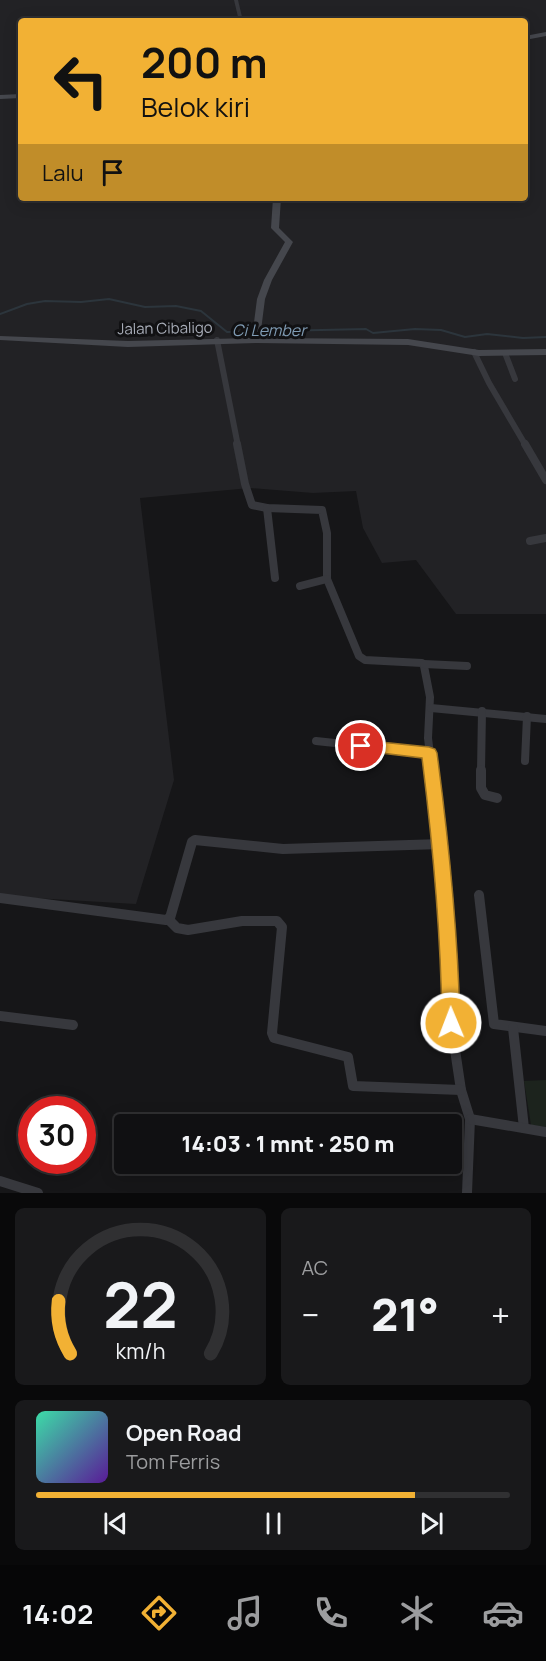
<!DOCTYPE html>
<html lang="id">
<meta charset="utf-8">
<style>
:root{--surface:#101012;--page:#19191b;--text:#f1f3f6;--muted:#9c9d9f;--line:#303032;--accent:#f2b134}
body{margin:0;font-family:Manrope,sans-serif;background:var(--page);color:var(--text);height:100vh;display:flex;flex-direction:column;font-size:22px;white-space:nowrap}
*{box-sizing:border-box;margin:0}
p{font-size:20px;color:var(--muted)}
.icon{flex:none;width:33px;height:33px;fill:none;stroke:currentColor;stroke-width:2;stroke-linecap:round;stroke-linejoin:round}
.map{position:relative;height:1193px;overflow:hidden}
.drawer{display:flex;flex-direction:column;gap:15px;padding:15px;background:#09090a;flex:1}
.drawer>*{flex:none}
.guide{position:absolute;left:18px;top:18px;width:510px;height:183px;border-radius:6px;box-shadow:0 3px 15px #0003,0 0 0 2px var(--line);background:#f2b134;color:#111;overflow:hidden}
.speed{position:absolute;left:18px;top:1096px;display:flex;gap:12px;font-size:30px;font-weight:700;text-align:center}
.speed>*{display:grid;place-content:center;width:78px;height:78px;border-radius:50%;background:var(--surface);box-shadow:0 3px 15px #0003,0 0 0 2px var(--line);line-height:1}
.speed .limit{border:9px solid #d22;background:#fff;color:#111}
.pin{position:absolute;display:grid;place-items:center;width:51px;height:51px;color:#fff;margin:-26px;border:3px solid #fff;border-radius:50%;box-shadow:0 2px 6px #0007}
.me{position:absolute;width:66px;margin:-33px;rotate:359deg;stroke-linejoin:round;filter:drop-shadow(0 0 4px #0008)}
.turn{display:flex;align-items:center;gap:21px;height:126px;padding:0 24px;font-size:27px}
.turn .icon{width:78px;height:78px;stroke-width:2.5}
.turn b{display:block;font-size:42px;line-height:51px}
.then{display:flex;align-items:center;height:57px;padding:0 24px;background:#0003;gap:12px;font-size:22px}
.big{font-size:45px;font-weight:800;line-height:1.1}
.drawer .card{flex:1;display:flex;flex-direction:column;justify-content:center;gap:9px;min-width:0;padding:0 21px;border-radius:9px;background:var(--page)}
.drawer .dial{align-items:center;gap:0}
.dial svg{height:156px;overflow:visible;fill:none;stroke:var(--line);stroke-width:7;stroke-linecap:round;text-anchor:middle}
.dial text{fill:var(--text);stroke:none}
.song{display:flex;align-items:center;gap:18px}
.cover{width:72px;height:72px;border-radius:9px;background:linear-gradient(135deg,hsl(160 70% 55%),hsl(270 70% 35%))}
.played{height:6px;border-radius:3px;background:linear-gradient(90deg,var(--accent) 80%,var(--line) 80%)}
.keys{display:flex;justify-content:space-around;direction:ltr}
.heat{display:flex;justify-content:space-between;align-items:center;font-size:33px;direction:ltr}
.drawer .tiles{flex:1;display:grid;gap:15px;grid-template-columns:1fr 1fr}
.card:last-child{grid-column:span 2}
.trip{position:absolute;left:114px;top:1114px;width:348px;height:60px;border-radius:6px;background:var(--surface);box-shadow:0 3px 15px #0003,0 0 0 2px var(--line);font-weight:800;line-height:60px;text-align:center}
.dock{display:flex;height:96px;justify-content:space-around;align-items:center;background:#060607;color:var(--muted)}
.dock .icon{width:42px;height:42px}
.dock .active{color:var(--accent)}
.dock b{font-size:27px;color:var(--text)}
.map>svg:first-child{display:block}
.built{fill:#222225;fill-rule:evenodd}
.green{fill:#1c231d}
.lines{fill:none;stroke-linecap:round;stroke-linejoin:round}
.stream{stroke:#2c353c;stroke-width:2}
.minor-far2{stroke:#37383d;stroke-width:6}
.minor-far1{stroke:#37383d;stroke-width:8}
.minor{stroke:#37383d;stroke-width:10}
.tertiary{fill:#37383d;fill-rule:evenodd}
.secondary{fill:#45474d;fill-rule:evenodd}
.route{fill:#f2b134;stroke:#9d7322;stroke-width:1.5}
.labels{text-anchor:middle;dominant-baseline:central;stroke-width:6;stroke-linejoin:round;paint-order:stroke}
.far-street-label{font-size:15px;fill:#a8adb8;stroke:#111113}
.far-water-label{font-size:16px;font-style:italic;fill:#7f9bb3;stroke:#111113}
</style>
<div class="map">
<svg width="546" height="1193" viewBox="0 0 546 1193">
<rect width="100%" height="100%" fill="#161618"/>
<!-- built -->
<path class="built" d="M0,0H546V614H456L416,560L382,563L363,528L356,491L313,493L250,488L140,498L174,780L136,904L0,896ZM21,21H525V198H21Z"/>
<!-- green -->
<polygon class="green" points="546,1080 546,1127 531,1125 524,1081"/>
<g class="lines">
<!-- stream -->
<polyline class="stream" points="0,314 27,304 45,301 81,302 109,299 145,307 176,306 201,311 227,332 366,329 373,333 415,329 441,330 465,337 487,334 523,338 546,337"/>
<!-- minor-far2 -->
<g class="minor-far2">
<polyline points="217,340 238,446"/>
<polyline points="474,352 489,383 526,446"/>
<polyline points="505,353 515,379"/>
</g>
<!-- minor-far1 -->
<g class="minor-far1">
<polyline points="237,444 245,484 252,505 267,508 322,510 327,533 327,579 359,656 365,660 422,663 424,666 430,697 428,738 432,771"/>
<polyline points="525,444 546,480"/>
<polyline points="267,508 275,578"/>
<polyline points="530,541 546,538"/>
<polyline points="300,586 327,579"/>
<polyline points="424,664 467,666"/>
<polyline points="431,708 546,719"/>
<polyline points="316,741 429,753"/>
<polyline points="525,761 527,716"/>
<polyline points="481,771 482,711"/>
</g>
<!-- minor -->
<g class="minor">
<polyline points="431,770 446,906 451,1023 461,1090 470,1119 467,1193"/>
<polyline points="481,770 481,788 485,795 497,798"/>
<polyline points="479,895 494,1024 546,1031"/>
<polyline points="0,898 166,920 170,918 192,842 195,840 283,849 441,844"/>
<polyline points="168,919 177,928 188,930 242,921 277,921 282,927 272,1033 274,1038 348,1057 353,1086 461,1090"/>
<polyline points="0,1016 73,1025"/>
<polyline points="513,1028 524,1128"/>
<polyline points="470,1119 546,1132"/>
<polyline points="0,1181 38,1193"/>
</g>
<!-- tertiary -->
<polygon class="tertiary" points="234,0 238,0 243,21 239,21"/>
<!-- secondary -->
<g class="secondary">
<polygon points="546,32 546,36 525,40 525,36"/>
<polygon points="21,94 21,98 0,99 0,95"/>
<polygon points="273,198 281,198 279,228 293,242 272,280 265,299 260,338 408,339 479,350 546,349 546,355 479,356 408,345 256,343 128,347 0,340 0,336 128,341 252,338 257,299 264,280 285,242 271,228"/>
</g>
</g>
<!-- route -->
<path class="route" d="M361,740L429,747L435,749L437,753C449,843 458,933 460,1023L457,1029L451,1032L444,1029L442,1023C441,934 433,846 422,758L356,750L354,746L356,742Z"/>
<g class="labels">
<!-- far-street labels -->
<g class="far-street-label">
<text transform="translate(165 328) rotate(-1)">Jalan Cibaligo</text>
</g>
<!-- far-water labels -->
<g class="far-water-label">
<text x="269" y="330">Ci Lember</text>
</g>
</g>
</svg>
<div class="speed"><div class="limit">30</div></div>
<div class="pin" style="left:361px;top:746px;background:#d93025"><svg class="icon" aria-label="arrive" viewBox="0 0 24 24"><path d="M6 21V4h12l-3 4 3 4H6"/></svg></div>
<svg class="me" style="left:451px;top:1023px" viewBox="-20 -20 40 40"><circle r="17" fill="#f2b134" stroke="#fff" stroke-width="3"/><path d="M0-11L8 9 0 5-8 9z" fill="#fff"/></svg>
<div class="trip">14:03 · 1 mnt · 250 m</div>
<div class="guide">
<div class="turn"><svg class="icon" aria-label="left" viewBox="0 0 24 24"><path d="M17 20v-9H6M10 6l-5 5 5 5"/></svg><div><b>200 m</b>Belok kiri</div></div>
<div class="then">Lalu<svg class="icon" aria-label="arrive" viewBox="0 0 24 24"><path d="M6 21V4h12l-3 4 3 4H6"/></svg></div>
</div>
</div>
<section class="drawer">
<div class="tiles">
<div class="card dial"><svg viewBox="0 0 100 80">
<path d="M14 69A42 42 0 1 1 86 69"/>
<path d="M14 69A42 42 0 0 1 8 42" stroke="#f2b134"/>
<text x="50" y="56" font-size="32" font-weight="700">22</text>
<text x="50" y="72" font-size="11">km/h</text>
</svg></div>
<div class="card"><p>AC</p>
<div class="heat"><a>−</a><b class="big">21°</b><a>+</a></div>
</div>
<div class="card">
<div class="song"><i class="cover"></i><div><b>Open Road</b><p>Tom Ferris</p></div></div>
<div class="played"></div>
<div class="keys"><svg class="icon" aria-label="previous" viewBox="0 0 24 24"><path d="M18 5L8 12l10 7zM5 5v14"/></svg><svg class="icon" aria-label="pause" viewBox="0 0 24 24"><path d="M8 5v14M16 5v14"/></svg><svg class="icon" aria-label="next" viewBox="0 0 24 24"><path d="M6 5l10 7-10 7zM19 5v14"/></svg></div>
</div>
</div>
</section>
<nav class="dock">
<b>14:02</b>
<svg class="icon active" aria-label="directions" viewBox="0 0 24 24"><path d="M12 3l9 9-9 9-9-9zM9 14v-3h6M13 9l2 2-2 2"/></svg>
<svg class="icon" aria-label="music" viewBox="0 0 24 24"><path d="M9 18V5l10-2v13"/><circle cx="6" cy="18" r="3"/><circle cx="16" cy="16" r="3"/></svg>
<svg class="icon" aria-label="phone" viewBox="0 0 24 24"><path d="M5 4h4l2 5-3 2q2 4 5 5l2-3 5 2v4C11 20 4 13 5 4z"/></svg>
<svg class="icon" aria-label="climate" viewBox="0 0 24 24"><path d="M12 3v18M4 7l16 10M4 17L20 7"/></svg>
<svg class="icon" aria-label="car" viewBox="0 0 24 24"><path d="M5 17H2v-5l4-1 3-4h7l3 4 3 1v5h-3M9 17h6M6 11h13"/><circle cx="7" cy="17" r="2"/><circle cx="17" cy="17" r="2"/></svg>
</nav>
